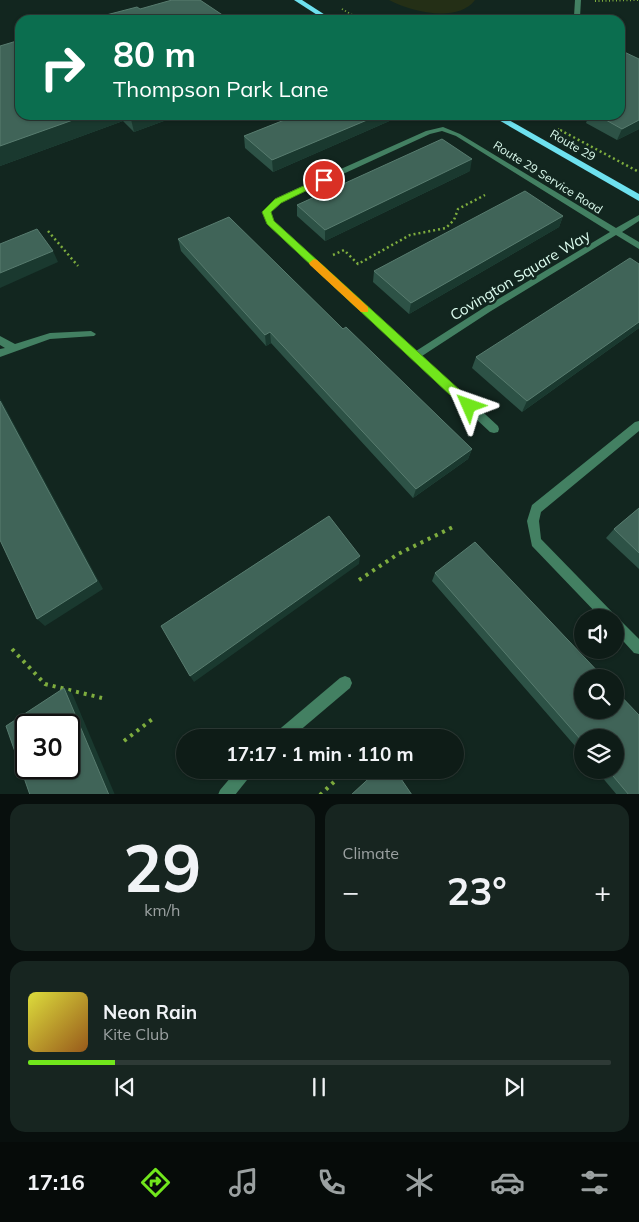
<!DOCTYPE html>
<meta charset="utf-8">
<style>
:root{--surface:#0e1c17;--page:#172520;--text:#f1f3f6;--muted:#9ba1a1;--line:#2e3a36;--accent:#71e61c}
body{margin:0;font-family:Mulish,sans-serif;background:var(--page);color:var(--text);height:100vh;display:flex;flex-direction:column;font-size:19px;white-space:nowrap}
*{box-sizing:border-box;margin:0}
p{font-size:16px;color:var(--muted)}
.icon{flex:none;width:28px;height:28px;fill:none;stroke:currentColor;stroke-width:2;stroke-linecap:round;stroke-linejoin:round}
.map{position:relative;height:794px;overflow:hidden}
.sheet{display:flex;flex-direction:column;gap:10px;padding:10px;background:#080f0d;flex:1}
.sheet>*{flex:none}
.guide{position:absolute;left:15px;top:15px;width:610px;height:105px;border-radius:15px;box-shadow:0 1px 4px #0004,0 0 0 1px var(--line);background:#0b6e4f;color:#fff;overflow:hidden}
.buttons{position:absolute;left:574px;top:609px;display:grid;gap:10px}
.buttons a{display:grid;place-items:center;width:50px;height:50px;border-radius:50%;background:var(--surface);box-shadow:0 1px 4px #0004,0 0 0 1px var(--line);font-size:25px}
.speed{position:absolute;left:15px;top:714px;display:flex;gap:10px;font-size:25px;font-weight:700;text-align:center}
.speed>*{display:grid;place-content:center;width:65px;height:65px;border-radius:50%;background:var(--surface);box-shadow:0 1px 4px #0004,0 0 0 1px var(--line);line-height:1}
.speed .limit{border:2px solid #111;border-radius:8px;background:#fff;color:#111}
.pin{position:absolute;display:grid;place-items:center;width:42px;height:42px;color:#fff;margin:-21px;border:2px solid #fff;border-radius:50%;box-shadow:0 1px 5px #0007}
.me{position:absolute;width:55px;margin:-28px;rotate:313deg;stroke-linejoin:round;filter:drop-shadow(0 0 4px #0008)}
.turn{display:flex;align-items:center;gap:18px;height:105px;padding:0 15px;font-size:22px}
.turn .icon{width:65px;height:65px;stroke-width:2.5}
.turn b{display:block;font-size:35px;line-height:42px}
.big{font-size:38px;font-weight:700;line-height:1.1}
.sheet .tile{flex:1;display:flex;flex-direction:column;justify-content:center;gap:8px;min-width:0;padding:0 18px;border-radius:15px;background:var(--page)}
.sheet .dial{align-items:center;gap:0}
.dial b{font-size:65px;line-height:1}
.song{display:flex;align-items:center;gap:15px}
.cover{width:60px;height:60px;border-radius:8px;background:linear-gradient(135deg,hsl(60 70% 55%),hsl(30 70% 35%))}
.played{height:5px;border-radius:2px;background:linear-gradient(90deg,var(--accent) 15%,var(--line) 15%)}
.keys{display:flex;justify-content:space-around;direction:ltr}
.heat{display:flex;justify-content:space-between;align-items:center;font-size:28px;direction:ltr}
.sheet .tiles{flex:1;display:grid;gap:10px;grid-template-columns:1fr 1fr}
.tile:last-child{grid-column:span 2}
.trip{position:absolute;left:176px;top:729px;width:288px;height:50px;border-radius:25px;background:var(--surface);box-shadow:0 1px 4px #0004,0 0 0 1px var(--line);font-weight:700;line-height:50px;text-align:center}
.tabs{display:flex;height:80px;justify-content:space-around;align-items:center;background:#060b09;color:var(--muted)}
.tabs .icon{width:35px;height:35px}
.tabs .on{color:var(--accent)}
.tabs b{font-size:22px;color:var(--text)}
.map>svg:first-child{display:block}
.green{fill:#242f16}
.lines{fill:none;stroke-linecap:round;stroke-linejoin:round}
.path-far2{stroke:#7ead3e;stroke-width:2;stroke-dasharray:1 2.5;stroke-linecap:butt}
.path-far1{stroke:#7ead3e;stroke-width:2.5;stroke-dasharray:2 3;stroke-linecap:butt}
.path{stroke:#7ead3e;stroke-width:4;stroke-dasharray:3 5;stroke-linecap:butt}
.street{fill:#438062;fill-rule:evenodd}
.primary{fill:#6ee1ef;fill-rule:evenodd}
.wall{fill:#2d5246}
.shaded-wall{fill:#1a392f}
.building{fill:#406458;stroke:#587c6f;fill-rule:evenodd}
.route{fill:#71e61c;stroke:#499612}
.slow{fill:#f59e0b}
.labels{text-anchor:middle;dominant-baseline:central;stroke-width:5;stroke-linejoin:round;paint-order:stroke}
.far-street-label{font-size:12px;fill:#dbfbee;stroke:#12261f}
.street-label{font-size:15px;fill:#dbfbee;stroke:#12261f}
</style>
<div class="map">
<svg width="639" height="795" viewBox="0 0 639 795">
<rect width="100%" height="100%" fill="#12261f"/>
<!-- green -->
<path class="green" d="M389,0H475C458,23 411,12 389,0Z"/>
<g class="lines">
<!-- path-far2 -->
<g class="path-far2">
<polyline points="595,1 639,0"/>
<polyline points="342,9 361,20"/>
<polyline points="273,17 277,20"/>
<polyline points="410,115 417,120"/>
<polyline points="558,129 562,131"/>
</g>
<!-- path-far1 -->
<g class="path-far1">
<polyline points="560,130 639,172"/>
<polyline points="48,231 78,266"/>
<polyline points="333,255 344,250 358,264 410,235 446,228 454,220 458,209 485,195"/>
</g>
<!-- path -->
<g class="path">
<polyline points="359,580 398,554 453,527"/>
<polyline points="12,649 45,684 102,698"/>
<polyline points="124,741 155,717"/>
<polyline points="320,795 335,781"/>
</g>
<!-- street -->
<g class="street">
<polygon points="575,0 581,0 580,17 577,20 570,20 574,16"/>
<path d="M443,127L460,134L616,228L639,215V221L622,232L639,242V249L616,235L491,311L422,356L498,426L499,429L498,432L494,433L490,432L267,224L263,212L275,199L287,193L426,131ZM442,131L456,136L610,232L485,307L416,351L274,221L271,212L281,203L293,197L430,134Z"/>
<polygon points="91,331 96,334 94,336 50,339 0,357 0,349 5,348 0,345 0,336 15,344 50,333"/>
<polygon points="639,421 639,431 541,512 539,521 541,539 614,614 616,617 619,619 639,639 639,654 634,653 615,632 615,618 601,618 532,546 527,521 532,505 635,422"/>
<polygon points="345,676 350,678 352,683 350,688 291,738 273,738 275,733 340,678"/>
<polygon points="237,770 253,770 251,775 235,795 218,795 220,790"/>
</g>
<!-- primary -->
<g class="primary">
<polygon points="294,0 302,0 333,20 325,20"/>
<polygon points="490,115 500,115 639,194 639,201"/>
</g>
</g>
<!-- wall -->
<g class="wall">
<polygon points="0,46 20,115 172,115 172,118 134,132 123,121 0,166"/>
<polygon points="639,59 639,129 617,140 586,123 589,115 620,115"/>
<polygon points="297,115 395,115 394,119 273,172 245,148 244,136"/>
<polygon points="470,171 325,241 297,216 297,205"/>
<polygon points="563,216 559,227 409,314 373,282 374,271"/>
<polygon points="178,239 343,329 472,449 468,459 413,498 271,343 266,346 181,251"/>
<polygon points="639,264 639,328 522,412 472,368 476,357"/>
<polygon points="639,508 639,569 606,538 614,529"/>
<polygon points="435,573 639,795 617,795 596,770 615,770 582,738 582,754 432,581"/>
</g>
<!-- shaded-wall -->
<g class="shaded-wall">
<polygon points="87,115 122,115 123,121 0,166 0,146"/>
<polygon points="130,115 172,115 172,118 134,132"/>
<polygon points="379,115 395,115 394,119 273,172 272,160"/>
<polygon points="639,120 639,129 617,140 622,129"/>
<polygon points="472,159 470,171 325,241 325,230"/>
<polygon points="563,216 559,227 409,314 411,303"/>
<polygon points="53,251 58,262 0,288 0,273"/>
<polygon points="639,322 639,328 522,412 527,401"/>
<polygon points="270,332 271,343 266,346 265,335"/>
<polygon points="0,398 103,589 45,626 37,619"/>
<polygon points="472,449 468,459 413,498 416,489"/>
<polygon points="360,556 359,564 194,682 190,676"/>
<polygon points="64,688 72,693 115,795 109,795"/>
</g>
<!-- building -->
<g class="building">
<polygon points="172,0 200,0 230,20 87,20 137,7 140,9"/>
<polygon points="20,40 20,115 87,115 0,146 0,46"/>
<polygon points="620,50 639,59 639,120 622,129 597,115 620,115"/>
<polygon points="297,115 379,115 272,160 244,136"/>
<polygon points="442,139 472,159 325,230 297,205"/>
<polygon points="525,191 563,216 411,303 374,271"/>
<polygon points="229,217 343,329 346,327 472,449 416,489 270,332 265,335 178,239"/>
<polygon points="37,229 53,251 0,273 0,244"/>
<polygon points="630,258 639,264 639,322 527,401 476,357"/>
<polygon points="0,401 97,581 37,619 0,540"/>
<polygon points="639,508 639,553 614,529"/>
<polygon points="329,516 360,556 190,676 161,626"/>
<polygon points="475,542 604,678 582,678 582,710 615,710 615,690 639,715 639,795 629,795 608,770 615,770 615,738 582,738 582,741 435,573"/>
<path d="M64,688L109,795H30L6,726ZM26,725H69V768H26Z"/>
<polygon points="378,770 395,770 412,795 351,795"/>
</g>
<!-- route -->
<polygon class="route" points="321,178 328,180 281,203 271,212 274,221 473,402 475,406 473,409 465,409 267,224 262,212 275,199"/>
<!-- slow -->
<polygon class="slow" points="314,259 317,260 368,307 368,312 361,312 310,265 309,263"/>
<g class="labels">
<!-- far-street labels -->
<g class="far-street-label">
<text transform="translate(573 145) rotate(30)">Route 29</text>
<text transform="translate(548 177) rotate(32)">Route 29 Service Road</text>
</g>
<!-- street labels -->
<g class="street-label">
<text transform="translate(520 275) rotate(-31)">Covington Square Way</text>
</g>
</g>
</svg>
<div class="buttons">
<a><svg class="icon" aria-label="sound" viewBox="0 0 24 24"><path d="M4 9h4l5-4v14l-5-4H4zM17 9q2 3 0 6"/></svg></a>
<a><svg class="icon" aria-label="search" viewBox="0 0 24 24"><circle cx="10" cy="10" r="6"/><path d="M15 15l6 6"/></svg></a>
<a><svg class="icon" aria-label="layers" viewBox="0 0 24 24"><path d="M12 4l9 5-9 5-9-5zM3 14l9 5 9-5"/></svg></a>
</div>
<div class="speed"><div class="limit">30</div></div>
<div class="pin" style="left:324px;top:180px;background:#d93025"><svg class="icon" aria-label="arrive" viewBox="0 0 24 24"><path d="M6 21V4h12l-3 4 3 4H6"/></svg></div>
<svg class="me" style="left:469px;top:406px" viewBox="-20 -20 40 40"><path d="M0-17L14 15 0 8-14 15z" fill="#71e61c" stroke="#fff" stroke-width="4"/></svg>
<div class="trip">17:17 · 1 min · 110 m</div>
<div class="guide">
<div class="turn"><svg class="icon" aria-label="right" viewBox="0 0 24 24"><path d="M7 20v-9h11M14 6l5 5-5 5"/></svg><div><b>80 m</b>Thompson Park Lane</div></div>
</div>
</div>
<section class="sheet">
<div class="tiles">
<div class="tile dial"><b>29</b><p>km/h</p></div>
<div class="tile"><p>Climate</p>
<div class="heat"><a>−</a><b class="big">23°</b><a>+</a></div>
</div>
<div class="tile">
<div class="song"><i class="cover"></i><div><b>Neon Rain</b><p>Kite Club</p></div></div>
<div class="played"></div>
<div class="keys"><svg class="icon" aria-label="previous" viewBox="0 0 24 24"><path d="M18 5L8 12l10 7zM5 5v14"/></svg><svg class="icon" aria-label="pause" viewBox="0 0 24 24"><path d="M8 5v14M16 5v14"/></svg><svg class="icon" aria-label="next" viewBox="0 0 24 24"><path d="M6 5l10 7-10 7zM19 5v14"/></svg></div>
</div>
</div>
</section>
<nav class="tabs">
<b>17:16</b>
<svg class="icon on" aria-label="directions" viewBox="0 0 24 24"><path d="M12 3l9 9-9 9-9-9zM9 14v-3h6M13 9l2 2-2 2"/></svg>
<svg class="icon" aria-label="music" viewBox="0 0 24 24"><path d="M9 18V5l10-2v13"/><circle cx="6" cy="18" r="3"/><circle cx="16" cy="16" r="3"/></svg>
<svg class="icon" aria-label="phone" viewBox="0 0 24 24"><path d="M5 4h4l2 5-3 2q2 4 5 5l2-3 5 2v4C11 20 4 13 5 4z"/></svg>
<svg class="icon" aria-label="climate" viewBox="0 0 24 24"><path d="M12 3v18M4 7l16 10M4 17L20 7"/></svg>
<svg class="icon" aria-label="car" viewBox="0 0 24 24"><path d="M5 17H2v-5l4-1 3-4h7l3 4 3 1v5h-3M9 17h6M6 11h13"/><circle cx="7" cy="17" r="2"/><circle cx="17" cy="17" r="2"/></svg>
<svg class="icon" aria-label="filters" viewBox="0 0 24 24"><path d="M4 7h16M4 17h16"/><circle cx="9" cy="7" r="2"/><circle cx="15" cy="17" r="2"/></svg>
</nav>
